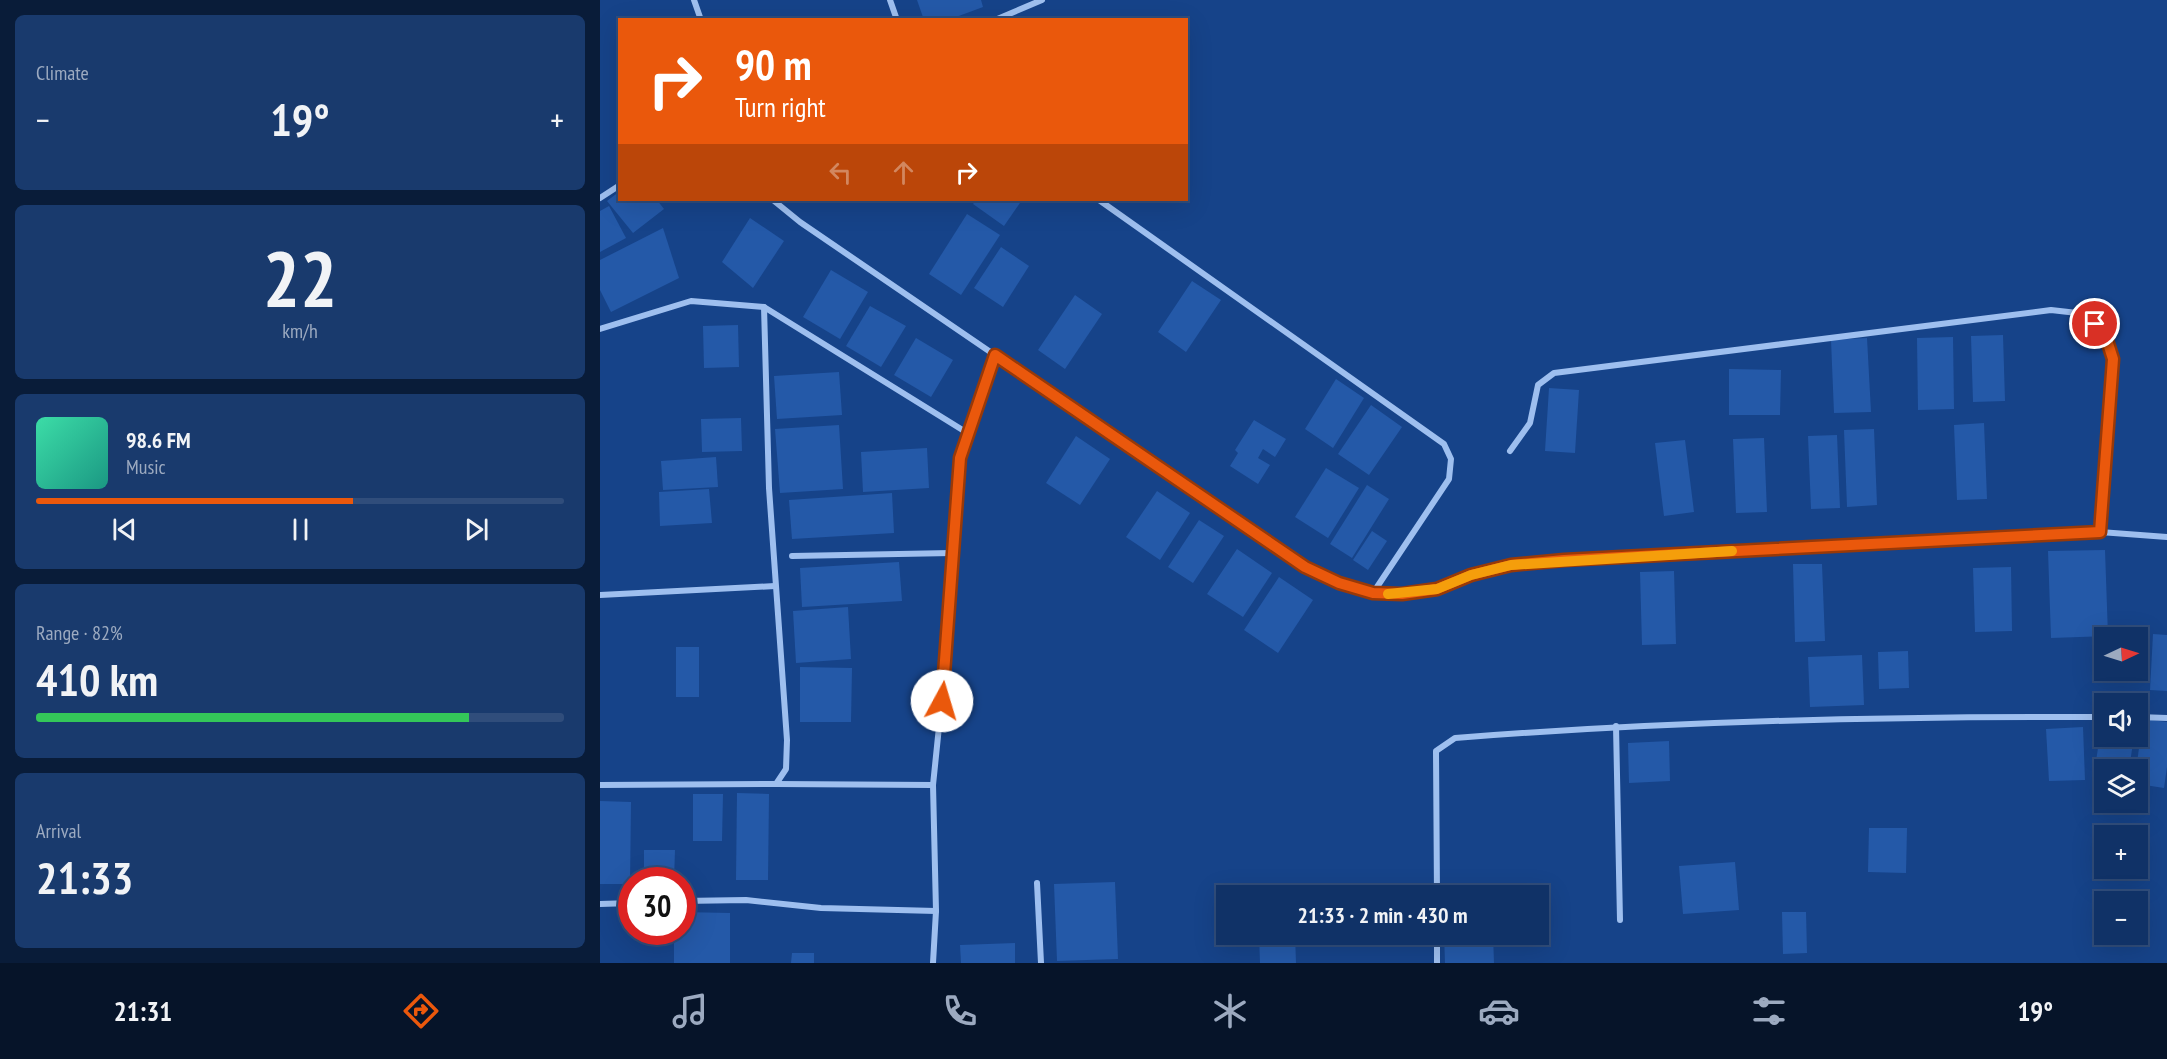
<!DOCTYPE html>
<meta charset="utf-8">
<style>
:root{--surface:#103267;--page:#193a6d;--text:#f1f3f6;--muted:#9caac0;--line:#304d7b;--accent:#ea580c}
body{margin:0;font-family:"PT Sans Narrow",sans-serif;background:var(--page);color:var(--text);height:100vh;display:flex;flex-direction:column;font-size:22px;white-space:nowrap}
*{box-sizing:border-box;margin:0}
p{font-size:20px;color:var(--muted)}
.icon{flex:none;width:33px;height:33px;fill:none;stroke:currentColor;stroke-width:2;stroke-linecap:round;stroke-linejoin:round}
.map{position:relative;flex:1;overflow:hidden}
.sheet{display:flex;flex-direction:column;gap:15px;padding:15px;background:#091c39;width:600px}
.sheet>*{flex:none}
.banner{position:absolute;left:18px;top:18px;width:570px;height:183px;border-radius:0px;box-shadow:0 6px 24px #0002,0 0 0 2px var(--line);background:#ea580c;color:#fff;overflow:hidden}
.needle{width:39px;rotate:86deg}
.controls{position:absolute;left:1494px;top:627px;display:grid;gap:12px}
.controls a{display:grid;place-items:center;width:54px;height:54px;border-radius:0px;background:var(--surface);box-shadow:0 6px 24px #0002,0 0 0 2px var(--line);font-size:30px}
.speed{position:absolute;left:18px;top:867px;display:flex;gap:12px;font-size:30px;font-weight:700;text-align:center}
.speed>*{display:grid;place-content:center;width:78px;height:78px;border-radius:50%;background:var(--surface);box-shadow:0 6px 24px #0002,0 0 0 2px var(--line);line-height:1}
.speed .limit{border:9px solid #d22;background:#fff;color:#111}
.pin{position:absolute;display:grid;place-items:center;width:51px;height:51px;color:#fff;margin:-26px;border:3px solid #fff;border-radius:50%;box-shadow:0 2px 6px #0007}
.me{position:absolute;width:66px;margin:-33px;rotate:6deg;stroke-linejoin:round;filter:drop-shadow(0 0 4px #0008)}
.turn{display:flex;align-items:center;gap:21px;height:126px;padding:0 18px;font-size:27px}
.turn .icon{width:78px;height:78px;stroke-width:2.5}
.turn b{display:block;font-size:42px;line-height:51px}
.lanes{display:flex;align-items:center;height:57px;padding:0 18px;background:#0003;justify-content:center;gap:30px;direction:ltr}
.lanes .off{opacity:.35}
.big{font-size:45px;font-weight:800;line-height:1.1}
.sheet .card{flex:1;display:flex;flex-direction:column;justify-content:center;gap:9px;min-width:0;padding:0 21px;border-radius:9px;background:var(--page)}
.sheet .dial{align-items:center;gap:0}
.dial b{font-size:78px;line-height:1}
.song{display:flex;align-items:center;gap:18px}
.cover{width:72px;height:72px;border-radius:9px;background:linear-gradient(135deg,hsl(160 70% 55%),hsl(170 70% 35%))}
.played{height:6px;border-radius:3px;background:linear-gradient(90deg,var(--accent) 60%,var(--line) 60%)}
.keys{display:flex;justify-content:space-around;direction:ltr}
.heat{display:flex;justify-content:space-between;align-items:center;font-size:33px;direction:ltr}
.charge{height:9px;border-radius:4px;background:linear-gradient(90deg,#34c759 82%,var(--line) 0)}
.trip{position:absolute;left:616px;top:885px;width:333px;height:60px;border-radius:0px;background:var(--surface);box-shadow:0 6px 24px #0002,0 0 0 2px var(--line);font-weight:800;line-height:60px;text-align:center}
.tab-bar{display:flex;height:96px;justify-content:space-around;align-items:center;background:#061429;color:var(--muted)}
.tab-bar .icon{width:42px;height:42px}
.tab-bar .selected{color:var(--accent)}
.tab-bar b{font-size:27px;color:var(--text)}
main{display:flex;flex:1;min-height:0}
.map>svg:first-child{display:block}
.building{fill:#2459a8}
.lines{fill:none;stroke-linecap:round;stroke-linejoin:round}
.minor{stroke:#9ebfef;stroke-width:6}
.route-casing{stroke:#983908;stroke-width:15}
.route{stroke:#ea580c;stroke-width:10}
.slow{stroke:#f59e0b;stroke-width:10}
</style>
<main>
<section class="sheet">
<div class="card"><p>Climate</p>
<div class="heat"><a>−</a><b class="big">19°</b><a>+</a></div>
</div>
<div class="card dial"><b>22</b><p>km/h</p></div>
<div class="card">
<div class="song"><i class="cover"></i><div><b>98.6 FM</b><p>Music</p></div></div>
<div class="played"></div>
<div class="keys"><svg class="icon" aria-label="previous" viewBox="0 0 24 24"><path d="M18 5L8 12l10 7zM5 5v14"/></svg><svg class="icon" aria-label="pause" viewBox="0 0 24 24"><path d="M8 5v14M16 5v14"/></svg><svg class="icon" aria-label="next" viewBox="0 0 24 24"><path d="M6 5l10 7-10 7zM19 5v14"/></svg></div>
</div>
<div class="card"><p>Range · 82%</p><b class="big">410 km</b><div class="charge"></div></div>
<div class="card"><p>Arrival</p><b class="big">21:33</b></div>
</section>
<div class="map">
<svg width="1567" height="963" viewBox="0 0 1567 963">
<rect width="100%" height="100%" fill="#164389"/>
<!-- building -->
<g class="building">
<polygon points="317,0 381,0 383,7 348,20 324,20"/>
<polygon points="20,191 20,200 57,200 64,209 33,233 7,201"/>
<polygon points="376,200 422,200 404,226 373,204"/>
<polygon points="9,206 26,238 0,252 0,211"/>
<polygon points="367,214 400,235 361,295 329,274"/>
<polygon points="150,218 184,241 153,288 122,262"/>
<polygon points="63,228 79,278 11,312 0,290 0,260"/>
<polygon points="401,247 429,266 403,307 374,288"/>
<polygon points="231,270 268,292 240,339 203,317"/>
<polygon points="592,281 621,300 586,352 558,332"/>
<polygon points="475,295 502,314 465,369 438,350"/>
<polygon points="270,306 306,326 281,367 246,346"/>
<polygon points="138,325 139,367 104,368 103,326"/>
<polygon points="1403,335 1405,401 1373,402 1371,336"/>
<polygon points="1353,337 1354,409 1318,410 1317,338"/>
<polygon points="316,338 353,360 331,397 294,375"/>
<polygon points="1267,338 1271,412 1234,413 1231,340"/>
<polygon points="1129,369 1181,370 1180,415 1129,415"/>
<polygon points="239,372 242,415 177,419 174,376"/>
<polygon points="736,379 764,398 733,448 705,429"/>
<polygon points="949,388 979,390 975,453 945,451"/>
<polygon points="771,405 802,427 769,475 738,454"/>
<polygon points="141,418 142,451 102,452 101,419"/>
<polygon points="654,420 686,439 675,457 663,449 658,458 670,465 658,484 630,466 638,453 635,450"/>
<polygon points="1384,423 1387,499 1357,500 1354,425"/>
<polygon points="239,425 243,489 180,493 175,429"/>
<polygon points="1274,429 1277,505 1247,507 1244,430"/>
<polygon points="1237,435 1240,508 1211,509 1208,436"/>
<polygon points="476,436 510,459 480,505 446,483"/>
<polygon points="1164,438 1167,512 1136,513 1133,439"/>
<polygon points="1085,440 1094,512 1064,516 1055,443"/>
<polygon points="327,448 329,488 263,492 261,452"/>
<polygon points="116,457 118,487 63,490 61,461"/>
<polygon points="726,468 759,488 728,538 695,517"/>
<polygon points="767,485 789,499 752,558 730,544"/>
<polygon points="109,489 112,523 60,526 59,492"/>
<polygon points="557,491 590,513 560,560 526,537"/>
<polygon points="292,493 294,533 192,539 189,500"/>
<polygon points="599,520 624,536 593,583 568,567"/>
<polygon points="772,531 787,541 768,570 753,560"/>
<polygon points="637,549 672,573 643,617 607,594"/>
<polygon points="1505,550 1508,636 1451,638 1448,551"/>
<polygon points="299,562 302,601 202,607 200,568"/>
<polygon points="1193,564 1222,564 1225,641 1195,642"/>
<polygon points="1411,567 1412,631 1375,632 1373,568"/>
<polygon points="1074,571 1076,644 1042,645 1040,572"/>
<polygon points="679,577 713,600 678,653 644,630"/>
<polygon points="248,607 251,659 196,663 193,611"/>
<polygon points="1553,634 1567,635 1567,691 1550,690"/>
<rect x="76" y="647" width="23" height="50"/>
<polygon points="1308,651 1309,688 1279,689 1278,652"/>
<polygon points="1262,655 1264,705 1210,707 1208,657"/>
<polygon points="200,667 252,668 251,722 200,722"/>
<polygon points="1503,714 1504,736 1534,736 1529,770 1504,770 1504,776 1494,775"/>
<polygon points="1543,719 1567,722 1567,767 1564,788 1538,784 1536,770"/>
<polygon points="1483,727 1485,780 1449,781 1446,729"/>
<polygon points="1069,741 1070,781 1029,783 1028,743"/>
<polygon points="137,793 169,794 168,880 136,880"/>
<polygon points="93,794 123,794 122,841 93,841"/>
<polygon points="0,801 31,802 30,884 0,884"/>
<polygon points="1269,828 1307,828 1306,873 1268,872"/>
<polygon points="44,850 75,850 74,880 44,880"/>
<polygon points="1135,862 1139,910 1083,914 1079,866"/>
<polygon points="515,882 518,959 457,961 454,884"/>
<polygon points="82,912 130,913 130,963 74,963 74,932 82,932"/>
<polygon points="1182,912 1206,912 1207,953 1183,954"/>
<polygon points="659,934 695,934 696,963 660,963"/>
<polygon points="844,934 893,934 894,963 845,963"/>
<polygon points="415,943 415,963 361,963 360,945"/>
<polygon points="192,953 214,953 214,963 191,963"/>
</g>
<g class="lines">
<!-- minor -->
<g class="minor">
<polyline points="94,0 101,20"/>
<polyline points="290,0 297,20"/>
<polyline points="395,20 442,0"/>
<polyline points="0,198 20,185"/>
<polyline points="173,200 200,222 705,567 739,583 773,593 802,594 837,589 871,575 911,565 964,560 1500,532 1567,537"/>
<polyline points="499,200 844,444 851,459 849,479 773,593"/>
<polyline points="0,329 91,301 164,307 369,434"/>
<polyline points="910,451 930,423 938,385 954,373 1451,310 1486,314 1505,334 1513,359 1500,532"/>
<polyline points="192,556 352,553"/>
<polyline points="0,595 175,586"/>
<polyline points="1538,717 1567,718"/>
<polyline points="1016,726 1020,920"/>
<polyline points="176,784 333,785"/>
<polyline points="0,785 176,784 186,769 187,740 169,488 164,307"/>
<polyline points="437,883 441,963"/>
<path d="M837,896L836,751L855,738C1071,721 1288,716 1504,717"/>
<polyline points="82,901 146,900 221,908 336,911"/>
<polyline points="0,904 32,903"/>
<polyline points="837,934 837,963"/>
<polyline points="333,963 336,911 333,785 346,659 360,458 395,355"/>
</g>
</g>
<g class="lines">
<defs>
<polyline id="route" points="342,701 360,458 395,355 705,567 739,583 773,593 802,594 837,589 871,575 911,565 964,560 1500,532 1513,359 1505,334 1495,324"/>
</defs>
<!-- route casing -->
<use href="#route" class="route-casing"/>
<!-- route -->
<use href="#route" class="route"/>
<!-- slow -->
<polyline class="slow" points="788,594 837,589 871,575 911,565 1132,551"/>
</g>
</svg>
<div class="controls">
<a><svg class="needle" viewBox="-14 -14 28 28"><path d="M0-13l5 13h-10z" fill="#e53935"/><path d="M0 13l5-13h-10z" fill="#9caac0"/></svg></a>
<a><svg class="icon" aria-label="sound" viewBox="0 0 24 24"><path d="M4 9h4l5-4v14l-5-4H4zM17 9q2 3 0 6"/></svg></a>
<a><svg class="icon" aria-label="layers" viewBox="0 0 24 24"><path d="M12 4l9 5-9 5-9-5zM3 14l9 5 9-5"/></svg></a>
<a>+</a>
<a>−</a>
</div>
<div class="speed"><div class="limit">30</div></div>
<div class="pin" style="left:1495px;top:324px;background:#d93025"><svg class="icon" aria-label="arrive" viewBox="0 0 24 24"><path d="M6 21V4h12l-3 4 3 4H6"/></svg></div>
<svg class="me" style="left:342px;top:701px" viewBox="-20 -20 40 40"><circle r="19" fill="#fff"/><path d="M0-13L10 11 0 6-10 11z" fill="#ea580c"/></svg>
<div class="trip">21:33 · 2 min · 430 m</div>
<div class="banner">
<div class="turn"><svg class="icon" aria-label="right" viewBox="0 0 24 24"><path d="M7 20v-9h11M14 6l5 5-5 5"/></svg><div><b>90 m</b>Turn right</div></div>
<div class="lanes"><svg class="icon off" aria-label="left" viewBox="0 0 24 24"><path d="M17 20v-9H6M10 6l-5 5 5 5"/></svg><svg class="icon off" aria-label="ahead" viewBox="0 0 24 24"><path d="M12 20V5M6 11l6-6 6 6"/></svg><svg class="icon" aria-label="right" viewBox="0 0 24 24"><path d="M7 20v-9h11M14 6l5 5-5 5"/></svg></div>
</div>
</div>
</main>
<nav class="tab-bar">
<b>21:31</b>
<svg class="icon selected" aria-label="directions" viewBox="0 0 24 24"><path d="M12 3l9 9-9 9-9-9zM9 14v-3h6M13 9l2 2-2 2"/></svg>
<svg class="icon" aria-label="music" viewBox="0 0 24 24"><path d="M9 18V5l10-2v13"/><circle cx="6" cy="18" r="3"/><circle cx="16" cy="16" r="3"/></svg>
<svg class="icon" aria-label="phone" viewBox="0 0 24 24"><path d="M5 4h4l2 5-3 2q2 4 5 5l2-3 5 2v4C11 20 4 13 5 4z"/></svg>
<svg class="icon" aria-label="climate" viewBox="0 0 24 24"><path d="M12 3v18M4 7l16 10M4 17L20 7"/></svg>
<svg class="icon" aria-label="car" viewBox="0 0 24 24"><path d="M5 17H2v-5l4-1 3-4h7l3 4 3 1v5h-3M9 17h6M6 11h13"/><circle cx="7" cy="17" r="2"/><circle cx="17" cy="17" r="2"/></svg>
<svg class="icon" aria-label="filters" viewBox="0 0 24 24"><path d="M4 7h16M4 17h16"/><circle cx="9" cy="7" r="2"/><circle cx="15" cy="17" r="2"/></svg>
<b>19°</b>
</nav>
